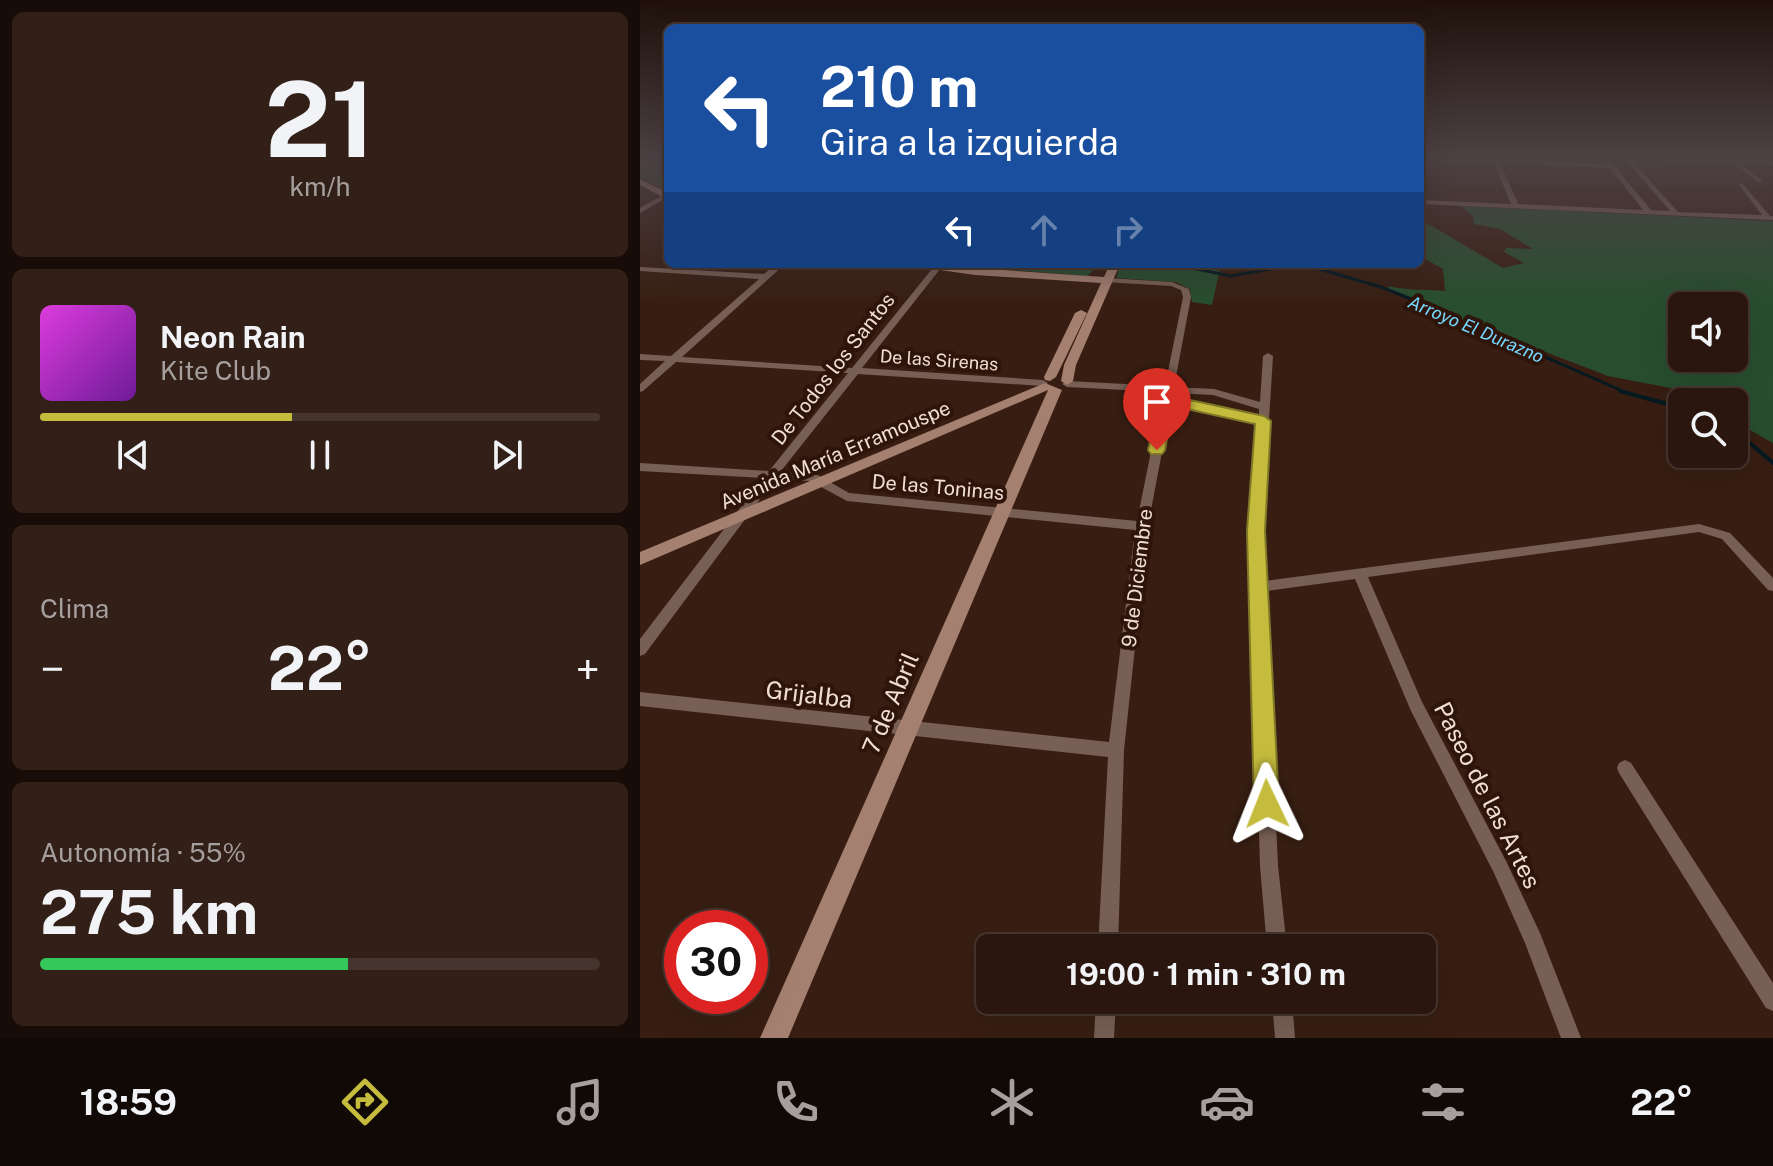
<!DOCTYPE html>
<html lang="es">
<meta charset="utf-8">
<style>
:root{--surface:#2a160e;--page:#321f17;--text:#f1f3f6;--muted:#a59f9e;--line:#46352e;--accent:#c5bc3d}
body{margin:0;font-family:"Public Sans",sans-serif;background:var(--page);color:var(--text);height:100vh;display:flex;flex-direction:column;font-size:30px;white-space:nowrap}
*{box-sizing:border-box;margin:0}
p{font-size:26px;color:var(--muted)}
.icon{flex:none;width:44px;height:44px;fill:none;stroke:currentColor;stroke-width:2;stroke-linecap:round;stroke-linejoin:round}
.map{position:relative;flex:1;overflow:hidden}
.side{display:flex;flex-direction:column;gap:12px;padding:12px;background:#170c08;width:640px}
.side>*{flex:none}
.guide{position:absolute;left:24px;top:24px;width:760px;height:244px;border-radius:12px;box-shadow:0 8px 32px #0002,0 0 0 2px var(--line);background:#1a4fa0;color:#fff;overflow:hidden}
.controls{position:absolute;left:1028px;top:292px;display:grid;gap:16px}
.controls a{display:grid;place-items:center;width:80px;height:80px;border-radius:12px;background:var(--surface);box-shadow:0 8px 32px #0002,0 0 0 2px var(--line);font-size:40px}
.speed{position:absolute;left:24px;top:910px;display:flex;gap:16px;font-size:40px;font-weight:700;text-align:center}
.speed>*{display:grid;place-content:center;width:104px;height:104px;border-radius:50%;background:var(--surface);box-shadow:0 8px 32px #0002,0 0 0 2px var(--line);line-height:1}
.speed .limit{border:12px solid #d22;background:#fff;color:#111}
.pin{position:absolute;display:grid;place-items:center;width:68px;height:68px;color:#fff;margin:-82px -34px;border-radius:50% 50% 50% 0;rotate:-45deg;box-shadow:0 0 8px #0007}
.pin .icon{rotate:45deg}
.me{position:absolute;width:88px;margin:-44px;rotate:358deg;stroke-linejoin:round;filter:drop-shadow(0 0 6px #0008)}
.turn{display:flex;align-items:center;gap:28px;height:168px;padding:0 24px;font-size:36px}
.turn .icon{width:104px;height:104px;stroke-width:2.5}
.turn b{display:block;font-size:56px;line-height:68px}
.lanes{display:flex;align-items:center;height:76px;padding:0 24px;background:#0003;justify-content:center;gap:40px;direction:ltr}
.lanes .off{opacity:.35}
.big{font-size:60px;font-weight:700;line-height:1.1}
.side .card{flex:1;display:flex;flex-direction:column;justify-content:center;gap:12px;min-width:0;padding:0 28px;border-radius:12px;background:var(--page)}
.side .dial{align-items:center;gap:0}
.dial b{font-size:104px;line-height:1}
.song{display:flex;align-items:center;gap:24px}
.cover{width:96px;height:96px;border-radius:12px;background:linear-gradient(135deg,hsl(300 70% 55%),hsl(280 70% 35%))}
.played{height:8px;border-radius:4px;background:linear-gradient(90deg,var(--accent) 45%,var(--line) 45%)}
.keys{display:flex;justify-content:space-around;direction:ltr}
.heat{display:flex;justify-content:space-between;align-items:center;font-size:44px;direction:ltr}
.charge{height:12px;border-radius:6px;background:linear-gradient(90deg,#34c759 55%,var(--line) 0)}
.trip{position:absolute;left:336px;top:934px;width:460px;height:80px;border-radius:12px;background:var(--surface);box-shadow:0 8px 32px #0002,0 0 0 2px var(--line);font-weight:700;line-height:80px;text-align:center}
.tab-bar{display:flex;height:128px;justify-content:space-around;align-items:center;background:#110906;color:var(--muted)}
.tab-bar .icon{width:56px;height:56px}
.tab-bar .on{color:var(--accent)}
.tab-bar b{font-size:36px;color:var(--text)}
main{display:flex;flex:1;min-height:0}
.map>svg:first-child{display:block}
.green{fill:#284e2f;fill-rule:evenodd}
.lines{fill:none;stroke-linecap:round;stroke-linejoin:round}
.stream-far1{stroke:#051921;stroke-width:3}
.stream{stroke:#051921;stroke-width:4}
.street{fill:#775f55;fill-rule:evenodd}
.secondary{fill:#a57f70;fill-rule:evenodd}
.route{fill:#c5bc3d;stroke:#807a28;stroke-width:2}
.labels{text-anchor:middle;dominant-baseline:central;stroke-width:8;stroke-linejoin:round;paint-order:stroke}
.far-water-label{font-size:18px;font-style:italic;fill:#76d7ff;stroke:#2e1409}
.far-street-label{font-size:18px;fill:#f0ded6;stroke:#2e1409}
.street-label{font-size:20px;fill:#f0ded6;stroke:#2e1409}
.near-street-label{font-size:24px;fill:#f0ded6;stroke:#2e1409}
</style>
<main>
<section class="side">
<div class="card dial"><b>21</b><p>km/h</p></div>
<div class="card">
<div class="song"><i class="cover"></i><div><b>Neon Rain</b><p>Kite Club</p></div></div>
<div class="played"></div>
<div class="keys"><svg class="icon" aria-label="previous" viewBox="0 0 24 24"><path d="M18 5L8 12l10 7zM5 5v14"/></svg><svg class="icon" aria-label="pause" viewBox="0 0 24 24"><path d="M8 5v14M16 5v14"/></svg><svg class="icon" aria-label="next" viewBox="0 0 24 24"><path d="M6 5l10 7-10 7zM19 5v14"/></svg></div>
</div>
<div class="card"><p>Clima</p>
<div class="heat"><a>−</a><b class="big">22°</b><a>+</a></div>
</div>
<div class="card"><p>Autonomía · 55%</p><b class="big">275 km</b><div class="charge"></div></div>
</section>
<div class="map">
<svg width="1133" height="1038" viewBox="0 0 1133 1038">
<rect width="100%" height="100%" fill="#381e12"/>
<!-- green -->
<g class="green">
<polygon points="0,159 28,159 28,192 0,177"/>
<path d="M821,206L1133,221V443L1094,421V402H1061L1041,390L968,376L750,292L748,286C768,291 786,289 805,291L803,269L780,256V219L863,268L884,263L864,252L866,248L893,249L860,229L834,224V218ZM1042,306H1094V358H1042Z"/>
<polygon points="296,264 458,264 448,276"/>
<polygon points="479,264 581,264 572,305 552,302 550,289 536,282 477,278"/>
</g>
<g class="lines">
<!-- stream-far1 -->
<polyline class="stream-far1" points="532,264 591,276 648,266 669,266 741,287 804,312 839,331 860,337 987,393"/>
<!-- stream -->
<g class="stream">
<polyline points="980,391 1042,408"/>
<polyline points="1094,435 1111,444 1133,463"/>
</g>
<!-- street -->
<g class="street">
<path d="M799,159H858L967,164L963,159H969L1011,210L1030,211L985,159H991L1038,212L1122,215L1099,185L1102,183L1130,216H1133V220L780,204V200L871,204L854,163L802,161ZM860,163L970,168L1003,210L878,204Z"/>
<polygon points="1023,159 1133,161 1133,165 1102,164 1121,180 1122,181 1119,183 1094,163 1026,161"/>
<polygon points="23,195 27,195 28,197 0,213 0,208"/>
<path d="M136,264H145L42,357L212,368L296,264H304L222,368L403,380L408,383L403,386L218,374L141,471L176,474L209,493L497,521L523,392L427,387L422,384L427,381L525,386L543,297L541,290L531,286L465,282V278H468L532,282L549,289L551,297L534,387L574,389L620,402L623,356L628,353L633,356L622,531L625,581L1059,524L1090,533L1133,578V591L1128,590L1082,539L1059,532L728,577L782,702L866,861L900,933L941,1038H921L885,943L854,873L771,711L715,579L626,591L638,866L647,948H627L620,866L610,531L618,423L531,404L508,526L484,750L478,948H458L468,757L0,706V692L469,742L495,530L207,501L170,481L135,479L5,654L0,656V639L123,478L0,471V463L129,471L208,373L36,362L3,391L0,392V384L25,361L0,360V354L31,356L119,279L0,271V267L124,274ZM533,393L573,395L619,409V417L532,398Z"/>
<polygon points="985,760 991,763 1133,983 1133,1011 1126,1008 979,773 977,768 979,763"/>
<polygon points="456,1000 476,1000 474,1038 454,1038"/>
<polygon points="632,1000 652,1000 655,1038 635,1038"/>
</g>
<!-- secondary -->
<g class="secondary">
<polygon points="0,179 28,193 28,200 0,185"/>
<polygon points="274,264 464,277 470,264 480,264 436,365 433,381 427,385 421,381 424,365 461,283 335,275 279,267"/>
<polygon points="441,310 447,313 416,377 410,381 405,380 404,377 435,313"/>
<polygon points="405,383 422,390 148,1038 120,1038 408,390 0,565 0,552"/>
</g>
</g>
<!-- sky -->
<linearGradient id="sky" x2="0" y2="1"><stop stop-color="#1f100a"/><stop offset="0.52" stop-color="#4d4144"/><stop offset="1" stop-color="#4d4144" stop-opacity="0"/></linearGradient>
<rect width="1133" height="304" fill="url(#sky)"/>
<!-- route -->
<polygon class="route" points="527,395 624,416 631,421 625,531 639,804 636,813 627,817 618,813 614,804 607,531 615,424 533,406 525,450 522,454 511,454 508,450 519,400"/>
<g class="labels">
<!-- far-water labels -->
<g class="far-water-label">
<text transform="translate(836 329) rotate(23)">Arroyo El Durazno</text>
</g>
<!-- far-street labels -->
<g class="far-street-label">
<text transform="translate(299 360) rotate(4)">De las Sirenas</text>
</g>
<!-- street labels -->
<g class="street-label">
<text transform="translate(193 369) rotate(-52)">De Todos los Santos</text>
<text transform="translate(195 455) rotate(-23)">Avenida María Erramouspe</text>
<text transform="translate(298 487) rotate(5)">De las Toninas</text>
<text transform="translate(497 578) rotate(-83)">9 de Diciembre</text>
</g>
<!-- near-street labels -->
<g class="near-street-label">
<text transform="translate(169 694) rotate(7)">Grijalba</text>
<text transform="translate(250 703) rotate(-67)">7 de Abril</text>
<text transform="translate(848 795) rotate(63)">Paseo de las Artes</text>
</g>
</g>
</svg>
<div class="controls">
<a><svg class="icon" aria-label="sound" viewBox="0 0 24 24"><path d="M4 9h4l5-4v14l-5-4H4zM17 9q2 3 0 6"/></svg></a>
<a><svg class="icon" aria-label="search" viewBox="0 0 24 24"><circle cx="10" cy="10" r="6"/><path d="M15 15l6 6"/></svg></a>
</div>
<div class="speed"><div class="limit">30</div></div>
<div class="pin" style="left:517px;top:450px;background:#d93025"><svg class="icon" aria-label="arrive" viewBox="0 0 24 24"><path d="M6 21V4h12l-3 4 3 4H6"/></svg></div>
<svg class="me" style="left:627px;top:804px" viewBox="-20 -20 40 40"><path d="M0-17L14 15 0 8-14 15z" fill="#c5bc3d" stroke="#fff" stroke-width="4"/></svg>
<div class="trip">19:00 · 1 min · 310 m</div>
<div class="guide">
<div class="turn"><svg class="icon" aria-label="left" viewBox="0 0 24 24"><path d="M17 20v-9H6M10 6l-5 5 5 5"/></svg><div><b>210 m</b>Gira a la izquierda</div></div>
<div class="lanes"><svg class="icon" aria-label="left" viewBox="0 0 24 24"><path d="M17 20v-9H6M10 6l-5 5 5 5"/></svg><svg class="icon off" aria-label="ahead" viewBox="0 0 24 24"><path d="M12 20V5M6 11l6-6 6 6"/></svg><svg class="icon off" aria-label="right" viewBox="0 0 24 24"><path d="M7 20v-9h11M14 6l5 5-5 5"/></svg></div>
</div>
</div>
</main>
<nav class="tab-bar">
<b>18:59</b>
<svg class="icon on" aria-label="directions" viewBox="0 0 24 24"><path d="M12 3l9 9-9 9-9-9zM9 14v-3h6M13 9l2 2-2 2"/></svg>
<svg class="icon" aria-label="music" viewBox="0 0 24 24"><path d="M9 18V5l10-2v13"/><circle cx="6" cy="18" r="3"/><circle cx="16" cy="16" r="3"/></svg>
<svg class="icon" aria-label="phone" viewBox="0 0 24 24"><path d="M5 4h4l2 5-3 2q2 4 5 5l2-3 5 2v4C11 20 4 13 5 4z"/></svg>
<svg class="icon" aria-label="climate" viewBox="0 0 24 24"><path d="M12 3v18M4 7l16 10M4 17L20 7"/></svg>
<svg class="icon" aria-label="car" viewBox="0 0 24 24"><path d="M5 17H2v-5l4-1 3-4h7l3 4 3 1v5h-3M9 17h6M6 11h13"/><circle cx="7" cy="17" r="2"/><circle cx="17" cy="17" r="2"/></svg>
<svg class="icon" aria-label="filters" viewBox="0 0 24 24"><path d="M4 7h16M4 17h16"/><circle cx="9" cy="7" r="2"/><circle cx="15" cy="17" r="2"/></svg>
<b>22°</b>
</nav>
